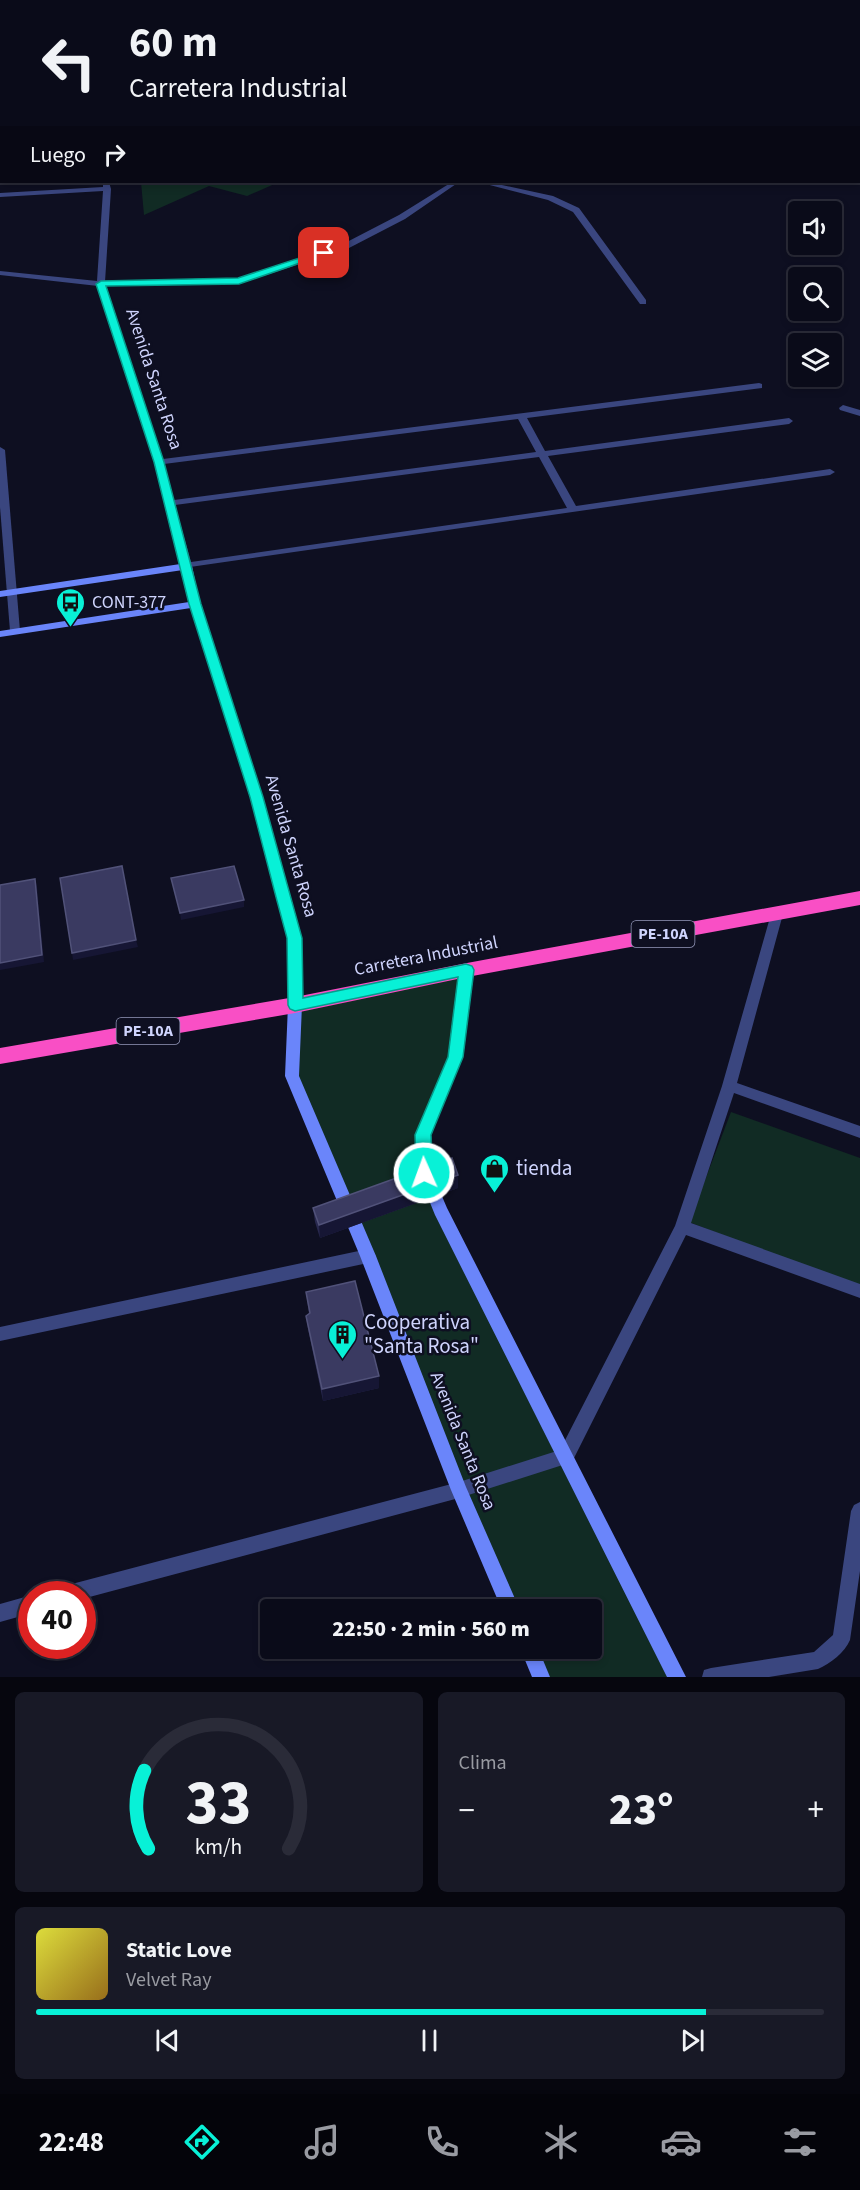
<!DOCTYPE html>
<html lang="es">
<meta charset="utf-8">
<style>
:root{--surface:#0a0b19;--page:#181926;--text:#f1f3f6;--muted:#999ba2;--line:#2a2b38;--accent:#08f1d7}
body{margin:0;font-family:"Source Sans 3",sans-serif;background:var(--page);color:var(--text);height:100vh;display:flex;flex-direction:column;font-size:22px;white-space:nowrap}
*{box-sizing:border-box;margin:0}
p{font-size:20px;color:var(--muted)}
.icon{flex:none;width:33px;height:33px;fill:none;stroke:currentColor;stroke-width:2;stroke-linecap:round;stroke-linejoin:round}
.map{position:relative;height:1677px;overflow:hidden}
.panel{display:flex;flex-direction:column;gap:15px;padding:15px;background:#06060e;flex:1}
.panel>*{flex:none}
.hud{position:absolute;left:0px;top:0px;width:861px;height:183px;box-shadow:0 3px 9px #0003,0 0 0 2px var(--line);background:#0a0b19;color:var(--text);overflow:hidden}
.fabs{position:absolute;left:788px;top:201px;display:grid;gap:12px}
.fabs a{display:grid;place-items:center;width:54px;height:54px;border-radius:6px;background:var(--surface);box-shadow:0 3px 9px #0003,0 0 0 2px var(--line);font-size:30px}
.speed{position:absolute;left:18px;top:1581px;display:flex;gap:12px;font-size:30px;font-weight:700;text-align:center}
.speed>*{display:grid;place-content:center;width:78px;height:78px;border-radius:50%;background:var(--surface);box-shadow:0 3px 9px #0003,0 0 0 2px var(--line);line-height:1}
.speed .limit{border:9px solid #d22;background:#fff;color:#111}
.pin{position:absolute;display:grid;place-items:center;width:51px;height:51px;color:#fff;margin:-26px;border-radius:12px;box-shadow:0 3px 9px #0006}
.me{position:absolute;width:66px;margin:-33px;rotate:358deg;stroke-linejoin:round;filter:drop-shadow(0 0 4px #0008)}
.turn{display:flex;align-items:center;gap:21px;height:126px;padding:0 30px;font-size:27px}
.turn .icon{width:78px;height:78px;stroke-width:2.5}
.turn b{display:block;font-size:42px;line-height:51px}
.then{display:flex;align-items:center;height:57px;padding:0 30px;background:#0003;gap:12px;font-size:22px}
.big{font-size:45px;font-weight:800;line-height:1.1}
.panel .widget{flex:1;display:flex;flex-direction:column;justify-content:center;gap:9px;min-width:0;padding:0 21px;border-radius:9px;background:var(--page)}
.panel .dial{align-items:center;gap:0}
.dial svg{height:156px;overflow:visible;fill:none;stroke:var(--line);stroke-width:7;stroke-linecap:round;text-anchor:middle}
.dial text{fill:var(--text);stroke:none}
.song{display:flex;align-items:center;gap:18px}
.cover{width:72px;height:72px;border-radius:9px;background:linear-gradient(135deg,hsl(60 70% 55%),hsl(40 70% 35%))}
.played{height:6px;border-radius:3px;background:linear-gradient(90deg,var(--accent) 85%,var(--line) 85%)}
.keys{display:flex;justify-content:space-around;direction:ltr}
.heat{display:flex;justify-content:space-between;align-items:center;font-size:33px;direction:ltr}
.panel .tiles{flex:1;display:grid;gap:15px;grid-template-columns:1fr 1fr}
.widget:last-child{grid-column:span 2}
.trip{position:absolute;left:260px;top:1599px;width:342px;height:60px;border-radius:6px;background:var(--surface);box-shadow:0 3px 9px #0003,0 0 0 2px var(--line);font-weight:800;line-height:60px;text-align:center}
.tab-bar{display:flex;height:96px;justify-content:space-around;align-items:center;background:#04040a;color:var(--muted)}
.tab-bar .icon{width:42px;height:42px}
.tab-bar .on{color:var(--accent)}
.tab-bar b{font-size:27px;color:var(--text)}
.map>svg:first-child{display:block}
.green{fill:#112b24}
.lines{fill:none;stroke-linecap:round;stroke-linejoin:round}
.street{fill:#3a467f;fill-rule:evenodd}
.secondary{fill:#6a85fa;fill-rule:evenodd}
.highway{fill:#f94fc5;fill-rule:evenodd}
.wall{fill:#28284e}
.shaded-wall{fill:#161634}
.building{fill:#3a3a61;stroke:#515279;stroke-width:1.5}
.route{fill:#08f1d7;stroke:#059d8c;stroke-width:1.5}
.labels{text-anchor:middle;dominant-baseline:central;stroke-width:5;stroke-linejoin:round;paint-order:stroke}
.shield{fill:#0e0f21;stroke:#9599bb;stroke-width:1.5}
.shield-label{font-size:16px;font-weight:bold;fill:#cfd4fd}
.street-label{font-size:18px;fill:#cfd4fd;stroke:#0e0f21}
.poi-label{font-size:18px;fill:#cfd4fd;stroke:#0e0f21;text-anchor:start}
.near-poi-label{font-size:21px;fill:#cfd4fd;stroke:#0e0f21;text-anchor:start}
</style>
<div class="map">
<svg width="860" height="1677" viewBox="0 0 860 1677">
<rect width="100%" height="100%" fill="#0e0f21"/>
<!-- green -->
<g class="green">
<polygon points="141,182 279,182 247,196 209,186 144,215"/>
<polygon points="467,970 456,1057 423,1135 425,1173 677,1677 541,1677 529,1649 591,1648 591,1610 511,1609 292,1076 295,1005"/>
<polygon points="731,1112 860,1158 860,1288 689,1222"/>
</g>
<g class="lines">
<!-- street -->
<g class="street">
<polygon points="351,0 358,0 350,2"/>
<polygon points="0,9 2,10 2,14 0,13"/>
<rect x="0" y="59" width="2" height="4"/>
<polygon points="2,75 2,79 0,80 0,76"/>
<path d="M103,182H109L111,189L105,282L238,279L343,244L399,215L452,182H459L405,219L349,248L242,283L106,286L163,459L759,383L762,384V388L527,418L545,451L789,418L793,421L789,424L548,456L576,506L830,469L835,472L830,475L183,568L154,462L98,286L0,275V271L97,281L103,191L0,197V193L103,187ZM518,419L536,452L174,500L164,464ZM539,457L567,508L191,562L175,505Z"/>
<polygon points="478,182 488,182 553,196 579,208 646,300 646,304 640,304 573,212 548,200"/>
<polygon points="843,405 860,410 860,416 840,410 839,408"/>
<polygon points="0,447 5,450 20,631 15,634 10,631 0,507"/>
<polygon points="777,909 781,911 783,914 737,1083 860,1126 860,1138 734,1093 691,1223 860,1284 860,1298 686,1235 572,1462 459,1498 82,1599 82,1594 59,1594 62,1588 68,1585 459,1482 560,1450 675,1226 722,1086 771,914 773,911"/>
<polygon points="368,1249 373,1251 376,1256 373,1261 368,1263 0,1341 0,1327"/>
<path d="M860,1502V1571L850,1640C845,1652 830,1664 818,1669L769,1677H702L704,1670L711,1668L814,1652L833,1635L851,1511L854,1505Z"/>
<polygon points="32,1595 32,1613 0,1622 0,1604"/>
</g>
<!-- secondary -->
<g class="secondary">
<polygon points="187,563 192,566 200,604 262,797 300,938 302,1005 299,1076 376,1256 466,1487 520,1610 502,1610 451,1490 360,1256 285,1076 288,1005 288,938 250,797 191,608 0,637 0,631 189,602 183,570 0,597 0,591"/>
<polygon points="467,965 472,966 474,970 463,1057 430,1135 432,1173 447,1208 686,1677 667,1677 435,1215 418,1173 416,1135 449,1057 460,970 462,966"/>
<polygon points="520,1648 538,1648 550,1677 532,1677"/>
</g>
<!-- highway -->
<polygon class="highway" points="860,891 860,905 467,977 295,1013 0,1064 0,1048 295,997 467,963"/>
</g>
<!-- wall -->
<g class="wall">
<polygon points="458,1188 320,1238 315,1222 313,1208"/>
<polygon points="306,1292 379,1388 323,1401 308,1329 306,1316 309,1314"/>
</g>
<!-- shaded-wall -->
<g class="shaded-wall">
<polygon points="692,0 703,0 703,2 690,2"/>
<polygon points="35,879 37,886 44,962 0,970 0,963"/>
<polygon points="244,900 244,907 181,920 180,913"/>
<polygon points="136,940 138,947 73,960 72,953"/>
<polygon points="458,1175 458,1188 320,1238 319,1225"/>
<polygon points="379,1376 379,1388 323,1401 322,1389"/>
</g>
<!-- building -->
<g class="building">
<polygon points="659,0 692,0 690,2 657,2"/>
<polygon points="122,866 136,940 72,953 60,878"/>
<polygon points="234,866 244,900 180,913 171,878"/>
<polygon points="35,879 42,955 0,963 0,885"/>
<polygon points="452,1158 458,1175 319,1225 313,1208"/>
<polygon points="355,1281 379,1376 322,1389 306,1316 310,1313 306,1292"/>
</g>
<!-- route -->
<polygon class="route" points="321,251 329,253 239,284 106,286 164,462 201,604 263,797 302,938 303,998 466,964 472,966 474,970 463,1057 431,1135 433,1173 430,1178 424,1180 419,1178 416,1173 415,1135 448,1057 458,977 295,1011 290,1009 288,1005 287,938 276,897 250,797 189,604 154,462 96,284 101,281 238,278"/>
<!-- icons -->
<defs>
<symbol id="bus-pin" viewBox="-11 -11 22 30"><path d="M0 17L-7.5 6A9.5 9.5 0 1 1 7.5 6Z" fill="#08f1d7" stroke="#0e0f21"/><path d="M-5-6H5V4H4V6H2V4H-2V6H-4V4H-5ZM-3.5-4V0h7V-4ZM-3.5 1.2v1.5H-2V1.2ZM2 1.2v1.5H3.5V1.2Z" fill="#111"/></symbol>
<symbol id="shop-pin" viewBox="-11 -11 22 30"><path d="M0 17L-7.5 6A9.5 9.5 0 1 1 7.5 6Z" fill="#08f1d7" stroke="#0e0f21"/><path d="M-5-2.5h2.3a2.7 3.5 0 0 1 5.4 0H5L5.5 6h-11ZM-1.5-2.5h3a1.5 2.3 0 0 0-3 0Z" fill="#111"/></symbol>
<symbol id="building-pin" viewBox="-11 -11 22 30"><path d="M0 17L-7.5 6A9.5 9.5 0 1 1 7.5 6Z" fill="#08f1d7" stroke="#0e0f21"/><path d="M-4-6H4V6H1V3H-1V6H-4ZM-2.5-4.3h1.7v1.8h-1.7ZM.8-4.3h1.7v1.8H.8ZM-2.5-1h1.7V.8h-1.7ZM.8-1h1.7V.8H.8Z" fill="#111"/></symbol>
</defs>
<g fill-rule="evenodd">
<use href="#bus-pin" x="54" y="586" width="33" height="45"/>
<use href="#shop-pin" x="478" y="1152" width="33" height="45"/>
<use href="#building-pin" x="326" y="1318" width="33" height="45"/>
</g>
<g class="labels">
<!-- shield labels -->
<g class="shield">
<rect x="631.5" y="921" width="63" height="26" rx="4.5"/>
<rect x="116.5" y="1018" width="63" height="26" rx="4.5"/>
</g>
<g class="shield-label">
<text x="663" y="934">PE-10A</text>
<text x="148" y="1031">PE-10A</text>
</g>
<!-- street labels -->
<g class="street-label">
<text transform="translate(154 379) rotate(72)">Avenida Santa Rosa</text>
<text transform="translate(291 846) rotate(74)">Avenida Santa Rosa</text>
<text transform="translate(426 956) rotate(-11)">Carretera Industrial</text>
<text transform="translate(463 1441) rotate(68)">Avenida Santa Rosa</text>
</g>
<!-- poi labels -->
<g class="poi-label">
<text x="92" y="602">CONT-377</text>
</g>
<!-- near-poi labels -->
<g class="near-poi-label">
<text x="516" y="1168">tienda</text>
<text x="364" y="1322">Cooperativa<tspan x="364" dy="24">"Santa Rosa"</tspan></text>
</g>
</g>
</svg>
<div class="fabs">
<a><svg class="icon" aria-label="sound" viewBox="0 0 24 24"><path d="M4 9h4l5-4v14l-5-4H4zM17 9q2 3 0 6"/></svg></a>
<a><svg class="icon" aria-label="search" viewBox="0 0 24 24"><circle cx="10" cy="10" r="6"/><path d="M15 15l6 6"/></svg></a>
<a><svg class="icon" aria-label="layers" viewBox="0 0 24 24"><path d="M12 4l9 5-9 5-9-5zM3 14l9 5 9-5"/></svg></a>
</div>
<div class="speed"><div class="limit">40</div></div>
<div class="pin" style="left:324px;top:253px;background:#d93025"><svg class="icon" aria-label="arrive" viewBox="0 0 24 24"><path d="M6 21V4h12l-3 4 3 4H6"/></svg></div>
<svg class="me" style="left:424px;top:1173px" viewBox="-20 -20 40 40"><circle r="17" fill="#08f1d7" stroke="#fff" stroke-width="3"/><path d="M0-11L8 9 0 5-8 9z" fill="#fff"/></svg>
<div class="trip">22:50 · 2 min · 560 m</div>
<div class="hud">
<div class="turn"><svg class="icon" aria-label="left" viewBox="0 0 24 24"><path d="M17 20v-9H6M10 6l-5 5 5 5"/></svg><div><b>60 m</b>Carretera Industrial</div></div>
<div class="then">Luego<svg class="icon" aria-label="right" viewBox="0 0 24 24"><path d="M7 20v-9h11M14 6l5 5-5 5"/></svg></div>
</div>
</div>
<section class="panel">
<div class="tiles">
<div class="widget dial"><svg viewBox="0 0 100 80">
<path d="M14 69A42 42 0 1 1 86 69"/>
<path d="M14 69A42 42 0 0 1 12 29" stroke="#08f1d7"/>
<text x="50" y="56" font-size="32" font-weight="700">33</text>
<text x="50" y="72" font-size="11">km/h</text>
</svg></div>
<div class="widget"><p>Clima</p>
<div class="heat"><a>−</a><b class="big">23°</b><a>+</a></div>
</div>
<div class="widget">
<div class="song"><i class="cover"></i><div><b>Static Love</b><p>Velvet Ray</p></div></div>
<div class="played"></div>
<div class="keys"><svg class="icon" aria-label="previous" viewBox="0 0 24 24"><path d="M18 5L8 12l10 7zM5 5v14"/></svg><svg class="icon" aria-label="pause" viewBox="0 0 24 24"><path d="M8 5v14M16 5v14"/></svg><svg class="icon" aria-label="next" viewBox="0 0 24 24"><path d="M6 5l10 7-10 7zM19 5v14"/></svg></div>
</div>
</div>
</section>
<nav class="tab-bar">
<b>22:48</b>
<svg class="icon on" aria-label="directions" viewBox="0 0 24 24"><path d="M12 3l9 9-9 9-9-9zM9 14v-3h6M13 9l2 2-2 2"/></svg>
<svg class="icon" aria-label="music" viewBox="0 0 24 24"><path d="M9 18V5l10-2v13"/><circle cx="6" cy="18" r="3"/><circle cx="16" cy="16" r="3"/></svg>
<svg class="icon" aria-label="phone" viewBox="0 0 24 24"><path d="M5 4h4l2 5-3 2q2 4 5 5l2-3 5 2v4C11 20 4 13 5 4z"/></svg>
<svg class="icon" aria-label="climate" viewBox="0 0 24 24"><path d="M12 3v18M4 7l16 10M4 17L20 7"/></svg>
<svg class="icon" aria-label="car" viewBox="0 0 24 24"><path d="M5 17H2v-5l4-1 3-4h7l3 4 3 1v5h-3M9 17h6M6 11h13"/><circle cx="7" cy="17" r="2"/><circle cx="17" cy="17" r="2"/></svg>
<svg class="icon" aria-label="filters" viewBox="0 0 24 24"><path d="M4 7h16M4 17h16"/><circle cx="9" cy="7" r="2"/><circle cx="15" cy="17" r="2"/></svg>
</nav>
